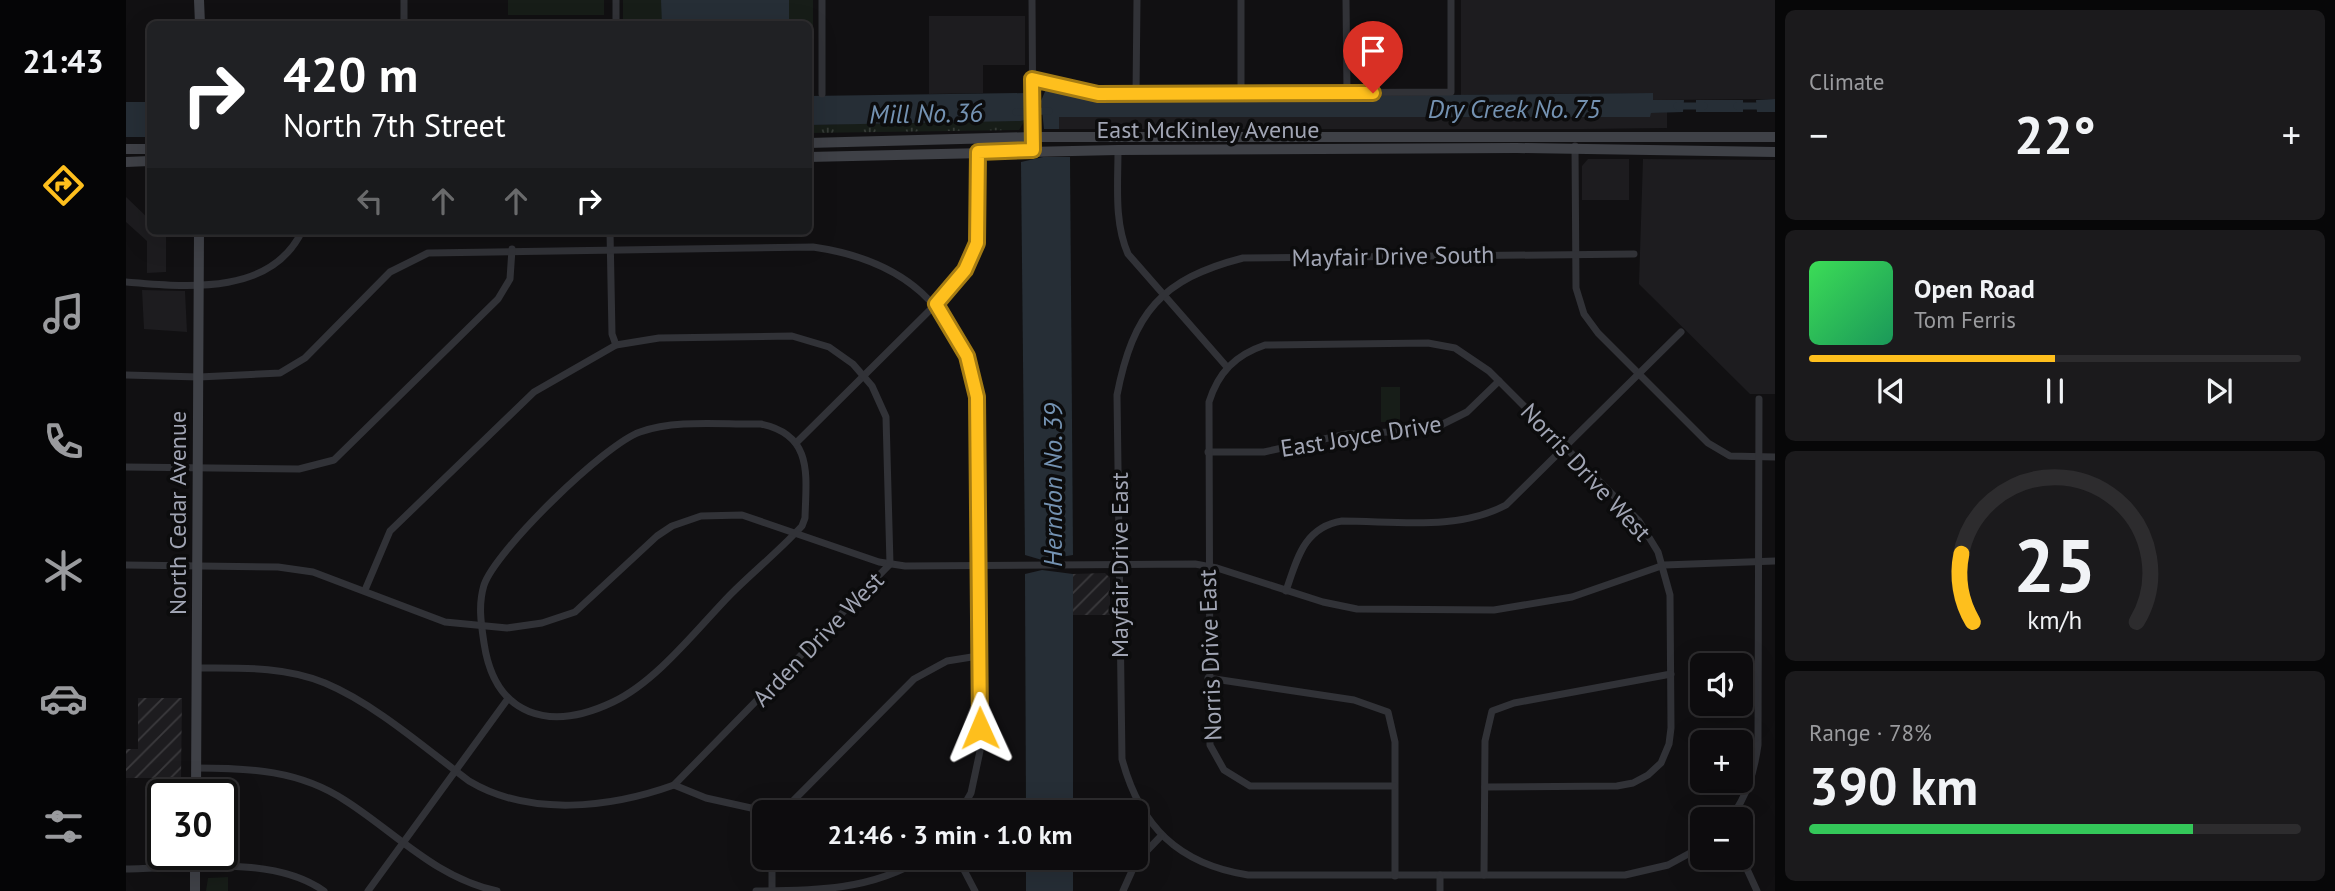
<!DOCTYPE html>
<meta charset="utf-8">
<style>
:root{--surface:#0d0c0e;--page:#1b1a1c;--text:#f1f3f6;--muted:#9a9b9e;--line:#2d2c2e;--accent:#febf1d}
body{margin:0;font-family:"PT Sans",sans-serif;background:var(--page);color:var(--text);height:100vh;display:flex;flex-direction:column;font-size:26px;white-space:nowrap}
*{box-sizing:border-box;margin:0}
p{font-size:23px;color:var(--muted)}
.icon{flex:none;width:38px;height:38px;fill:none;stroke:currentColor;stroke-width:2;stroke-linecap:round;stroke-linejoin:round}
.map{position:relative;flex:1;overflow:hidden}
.sheet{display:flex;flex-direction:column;gap:10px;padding:10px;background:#070708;width:560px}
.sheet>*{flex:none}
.hud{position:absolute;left:21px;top:21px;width:665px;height:214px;border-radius:10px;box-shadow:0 7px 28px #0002,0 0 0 2px var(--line);background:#202124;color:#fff;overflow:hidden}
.buttons{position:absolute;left:1564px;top:653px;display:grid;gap:14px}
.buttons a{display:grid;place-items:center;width:63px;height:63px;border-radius:10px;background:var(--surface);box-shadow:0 7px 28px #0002,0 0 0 2px var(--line);font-size:35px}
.speed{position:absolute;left:21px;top:779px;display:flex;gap:14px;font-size:35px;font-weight:700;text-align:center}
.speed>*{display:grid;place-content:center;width:91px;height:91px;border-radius:50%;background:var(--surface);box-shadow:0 7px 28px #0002,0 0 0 2px var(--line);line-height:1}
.speed .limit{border:4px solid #111;border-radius:10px;background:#fff;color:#111}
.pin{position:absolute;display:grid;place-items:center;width:60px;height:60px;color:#fff;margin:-72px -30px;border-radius:50% 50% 50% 0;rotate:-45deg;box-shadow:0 0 7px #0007}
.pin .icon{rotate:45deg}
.me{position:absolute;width:77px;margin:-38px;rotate:359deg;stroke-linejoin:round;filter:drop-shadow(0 0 5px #0008)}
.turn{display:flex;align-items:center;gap:24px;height:147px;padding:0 21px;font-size:32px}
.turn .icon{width:91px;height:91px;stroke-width:2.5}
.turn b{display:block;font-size:49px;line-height:60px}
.lanes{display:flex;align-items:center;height:66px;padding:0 21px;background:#0003;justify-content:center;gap:35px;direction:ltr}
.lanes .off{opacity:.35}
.big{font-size:52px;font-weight:700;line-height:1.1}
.sheet .tile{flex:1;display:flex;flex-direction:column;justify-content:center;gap:10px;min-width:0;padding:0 24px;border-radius:10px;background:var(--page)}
.sheet .dial{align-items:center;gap:0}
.dial svg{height:182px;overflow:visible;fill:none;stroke:var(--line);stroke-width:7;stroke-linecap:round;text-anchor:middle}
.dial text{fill:var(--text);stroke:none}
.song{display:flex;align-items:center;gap:21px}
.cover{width:84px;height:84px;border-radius:10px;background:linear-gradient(135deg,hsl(130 70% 55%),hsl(150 70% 35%))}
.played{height:7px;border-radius:4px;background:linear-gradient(90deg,var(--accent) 50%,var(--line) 50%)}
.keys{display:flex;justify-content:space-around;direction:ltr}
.heat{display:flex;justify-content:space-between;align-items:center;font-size:38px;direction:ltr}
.charge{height:10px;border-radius:5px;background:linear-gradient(90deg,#34c759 78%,var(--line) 0)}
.trip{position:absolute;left:626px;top:800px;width:396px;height:70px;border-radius:10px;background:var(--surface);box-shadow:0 7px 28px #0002,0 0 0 2px var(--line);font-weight:700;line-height:70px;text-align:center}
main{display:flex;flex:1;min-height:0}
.tab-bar{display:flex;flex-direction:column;width:126px;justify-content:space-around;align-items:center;background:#050506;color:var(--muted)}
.tab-bar .icon{width:49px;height:49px}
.tab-bar .on{color:var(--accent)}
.tab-bar b{font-size:32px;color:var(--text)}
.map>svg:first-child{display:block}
.built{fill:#1d1c1f}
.industrial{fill:url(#industrial-furrows)}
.green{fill:#171d18}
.park{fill:url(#park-tufts)}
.water{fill:#262e36}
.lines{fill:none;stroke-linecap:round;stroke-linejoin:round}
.canal{stroke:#262e36;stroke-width:7}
.minor{stroke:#313237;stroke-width:7}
.secondary{stroke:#3f4147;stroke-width:10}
.route-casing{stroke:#a57c13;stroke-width:18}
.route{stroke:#febf1d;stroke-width:12}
.labels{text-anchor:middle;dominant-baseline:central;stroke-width:7;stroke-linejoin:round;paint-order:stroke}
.street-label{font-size:24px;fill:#a1a5b4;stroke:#0c0c0d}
.water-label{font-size:26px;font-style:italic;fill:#7492b2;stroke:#0c0c0d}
</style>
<main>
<nav class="tab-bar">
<b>21:43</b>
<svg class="icon on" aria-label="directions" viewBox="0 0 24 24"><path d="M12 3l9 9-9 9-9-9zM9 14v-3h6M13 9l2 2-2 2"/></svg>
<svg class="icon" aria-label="music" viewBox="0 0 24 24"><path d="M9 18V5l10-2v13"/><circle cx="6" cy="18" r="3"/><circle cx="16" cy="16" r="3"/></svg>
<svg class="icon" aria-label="phone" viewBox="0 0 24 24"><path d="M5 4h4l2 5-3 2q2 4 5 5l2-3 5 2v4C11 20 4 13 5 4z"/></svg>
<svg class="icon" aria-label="climate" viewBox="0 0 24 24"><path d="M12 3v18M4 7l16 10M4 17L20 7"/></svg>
<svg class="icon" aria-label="car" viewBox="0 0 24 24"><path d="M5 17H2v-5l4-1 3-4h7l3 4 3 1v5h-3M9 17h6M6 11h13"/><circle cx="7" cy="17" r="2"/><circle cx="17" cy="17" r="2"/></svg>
<svg class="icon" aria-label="filters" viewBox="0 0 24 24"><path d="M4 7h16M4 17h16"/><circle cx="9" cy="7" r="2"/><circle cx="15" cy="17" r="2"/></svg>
</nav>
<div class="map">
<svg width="1649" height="891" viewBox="0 0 1649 891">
<defs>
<pattern id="industrial-furrows" width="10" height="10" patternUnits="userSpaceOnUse" patternTransform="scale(1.75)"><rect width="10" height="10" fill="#1d1c1f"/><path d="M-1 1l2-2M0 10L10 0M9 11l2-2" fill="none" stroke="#3b3a3d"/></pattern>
<pattern id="park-tufts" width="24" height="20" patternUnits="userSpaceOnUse" patternTransform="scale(1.75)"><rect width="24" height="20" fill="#171d18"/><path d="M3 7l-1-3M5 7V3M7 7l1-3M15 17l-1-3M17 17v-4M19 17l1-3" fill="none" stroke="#363b37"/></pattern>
</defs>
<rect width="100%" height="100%" fill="#111012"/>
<!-- built -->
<g class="built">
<polygon points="1335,0 1649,0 1649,99 1527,100 1526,93 1335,95"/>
<polygon points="803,16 899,16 899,65 857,65 857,93 803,94"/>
<polygon points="1541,112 1541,128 1458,129 933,129 933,117 1524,117 1524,113"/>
<polygon points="1462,159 1503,159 1503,200 1456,200 1456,166"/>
<polygon points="1517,159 1649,160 1649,394 1624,394 1513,284"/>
<polygon points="0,197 24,220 24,231 36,231 40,234 40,272 21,273 21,241 0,222"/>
<polygon points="16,290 59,291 61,332 18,329"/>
</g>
<!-- industrial -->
<g class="industrial">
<polygon points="979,573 984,578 984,615 947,615 947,574"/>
<polygon points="12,698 56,698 55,778 0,778 0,749 12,749"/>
</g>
<!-- green -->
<g class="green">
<rect x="382" y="0" width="96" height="15"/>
<polygon points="497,0 687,0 687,96 683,96 682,24 497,24"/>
<rect x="1255" y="387" width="19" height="35"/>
<polygon points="102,877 102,891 80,891 82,878"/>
</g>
<!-- park -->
<polygon class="park" points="899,120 893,130 683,133 682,125"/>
<!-- water -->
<g class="water">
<polygon points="535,0 663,0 663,24 536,24"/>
<polygon points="920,89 970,98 1527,93 1527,100 1558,100 1557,112 1525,113 1524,117 933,117 933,129 918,129 915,101"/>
<polygon points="900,93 899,120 894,121 683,125 682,96"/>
<polygon points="1649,99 1649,112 1631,112 1630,100"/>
<rect x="1570" y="100" width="47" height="12"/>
<rect x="0" y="102" width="24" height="35"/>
<polygon points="917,157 944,157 947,555 916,560 899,555 895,162"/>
<polygon points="916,570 947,574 947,812 900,812 899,574"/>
<rect x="900" y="858" width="47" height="33"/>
</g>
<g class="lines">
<!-- canal -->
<g class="canal">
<polyline points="1551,106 1578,106"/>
<polyline points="1611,106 1649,106"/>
<polyline points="890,112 923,111"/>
</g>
<!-- minor -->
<g class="minor">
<polyline points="278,0 278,24"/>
<polyline points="490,0 490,24"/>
<polyline points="906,0 907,151"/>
<polyline points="1115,0 1115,93"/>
<polyline points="1220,0 1221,93"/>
<polyline points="906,79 972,94 1325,92 1325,0"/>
<polyline points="696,94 696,0"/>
<polyline points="1010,94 1011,0"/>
<polyline points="1449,146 1450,288 1458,314 1472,333 1582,443 1604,456 1649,457"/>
<path d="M992,150C992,185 988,222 1002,254L1101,367"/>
<polyline points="484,231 486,334 490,345"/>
<path d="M1508,254L1117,258C1035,279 1007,313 991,395L996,759C1014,826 1052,864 1122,875H1499L1542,865L1577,846"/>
<path d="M0,282C61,287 145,296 176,231"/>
<path d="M0,375L73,377L154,373L179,358L264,272L302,253L687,247C778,260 831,306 851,397L854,751L845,793L834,812"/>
<path d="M635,424C688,435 680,476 679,518L676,526C654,550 627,572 604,595C571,629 530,682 487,702C424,732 369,717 358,643C355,623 352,605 358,585C370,550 479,444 514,432C551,419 597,425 635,424Z"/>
<polyline points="670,443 810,304 839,270 851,243 852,152"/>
<polyline points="1082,452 1138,452 1221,434 1305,430 1341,412 1373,381"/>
<polyline points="0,467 173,469 208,460 372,299 384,279 386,249"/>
<polyline points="0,565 152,567 187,572 319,622 381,628 416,623 449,612 531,536 546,526 575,516 616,515 753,562 779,566 1069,564 1091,568 1197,602 1231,609 1368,610 1446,597 1538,565 1649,561"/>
<polyline points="239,590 264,531 408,392 490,345 533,338 666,336 703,347 727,364 746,386 760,417 764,564 548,785"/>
<path d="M1160,591C1171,559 1178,527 1216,521C1270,521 1332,531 1380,505L1555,332"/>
<path d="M71,668C113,668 159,666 199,683C249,704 299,748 343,781C403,817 484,808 548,785L580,798L643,812"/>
<polyline points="1082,678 1228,700 1262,712 1269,742 1269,876"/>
<path d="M70,768C123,768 174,770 220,801C270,833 310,878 371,891"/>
<path d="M1268,786H1124L1098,770L1084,745L1083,402C1092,373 1109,355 1139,345L1302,343L1329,348L1363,371L1513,521L1532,552L1544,595L1545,728L1543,744L1535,763L1522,775L1507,783L1491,786L1359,787"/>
<polyline points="656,812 788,679 821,661 852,656"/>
<polyline points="776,812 777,812"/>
<path d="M1604,819C1621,796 1628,773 1632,745L1633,399"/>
<polyline points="1615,856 1631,891"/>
<polyline points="646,858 646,891"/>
<polyline points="824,858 838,870 849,891"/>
<path d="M0,869C61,869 146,854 198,891"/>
<polyline points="1314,875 1314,891"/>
<polyline points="1358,875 1359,741 1366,711 1388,703 1545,674"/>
<polyline points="242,891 381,700"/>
<path d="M630,891C688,891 747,890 797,858"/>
<polyline points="997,891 1010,862 1035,836"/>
</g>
<!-- secondary -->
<g class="secondary">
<polyline points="73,0 74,24"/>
<polyline points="682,143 906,137 1649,137"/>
<polyline points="0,149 24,149"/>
<polyline points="682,157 992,150 1391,148 1649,152"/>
<polyline points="0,162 24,161"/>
<polyline points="70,794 73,231"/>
<polyline points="69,891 69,854"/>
</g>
</g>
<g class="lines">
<defs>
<polyline id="route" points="854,728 851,397 841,356 810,304 839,270 851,243 852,152 907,150 906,79 972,94 1247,93"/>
</defs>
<!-- route casing -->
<use href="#route" class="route-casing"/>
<!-- route -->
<use href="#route" class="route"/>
</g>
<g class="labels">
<!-- street labels -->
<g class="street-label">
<text x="1082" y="129">East McKinley Avenue</text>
<text transform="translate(1267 256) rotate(-1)">Mayfair Drive South</text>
<text transform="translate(1235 436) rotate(-9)">East Joyce Drive</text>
<text transform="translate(1460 472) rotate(47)">Norris Drive West</text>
<text transform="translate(51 513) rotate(-90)">North Cedar Avenue</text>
<text transform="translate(993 565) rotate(-90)">Mayfair Drive East</text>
<text transform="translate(692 639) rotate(-46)">Arden Drive West</text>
<text transform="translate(1084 655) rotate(-92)">Norris Drive East</text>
</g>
<!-- water labels -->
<g class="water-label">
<text x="1388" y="108">Dry Creek No. 75</text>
<text transform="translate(800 113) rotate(-1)">Mill No. 36</text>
<text transform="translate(926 485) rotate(-90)">Herndon No. 39</text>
</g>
</g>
</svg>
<div class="buttons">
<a><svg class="icon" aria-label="sound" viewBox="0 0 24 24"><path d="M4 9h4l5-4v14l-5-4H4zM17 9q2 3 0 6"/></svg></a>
<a>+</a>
<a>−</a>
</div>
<div class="speed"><div class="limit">30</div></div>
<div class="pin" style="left:1247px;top:93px;background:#d93025"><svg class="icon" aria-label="arrive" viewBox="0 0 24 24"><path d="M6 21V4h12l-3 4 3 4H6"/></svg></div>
<svg class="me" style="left:854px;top:728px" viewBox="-20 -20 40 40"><path d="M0-17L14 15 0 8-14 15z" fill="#febf1d" stroke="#fff" stroke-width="4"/></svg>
<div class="trip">21:46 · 3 min · 1.0 km</div>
<div class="hud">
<div class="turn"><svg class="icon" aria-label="right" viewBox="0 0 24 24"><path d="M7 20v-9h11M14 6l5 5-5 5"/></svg><div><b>420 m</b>North 7th Street</div></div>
<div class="lanes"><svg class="icon off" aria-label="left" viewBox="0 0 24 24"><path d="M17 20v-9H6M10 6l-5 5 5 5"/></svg><svg class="icon off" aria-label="ahead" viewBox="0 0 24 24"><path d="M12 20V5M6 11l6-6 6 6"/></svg><svg class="icon off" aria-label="ahead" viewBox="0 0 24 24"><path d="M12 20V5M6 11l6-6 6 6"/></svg><svg class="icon" aria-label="right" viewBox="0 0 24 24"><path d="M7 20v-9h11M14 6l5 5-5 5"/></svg></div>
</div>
</div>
<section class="sheet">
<div class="tile"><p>Climate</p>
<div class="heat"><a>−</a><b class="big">22°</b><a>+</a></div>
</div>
<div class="tile">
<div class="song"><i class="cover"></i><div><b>Open Road</b><p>Tom Ferris</p></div></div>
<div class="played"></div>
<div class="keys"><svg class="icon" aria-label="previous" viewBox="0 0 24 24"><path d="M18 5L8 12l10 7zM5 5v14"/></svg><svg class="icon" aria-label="pause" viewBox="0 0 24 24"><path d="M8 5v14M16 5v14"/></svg><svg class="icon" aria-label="next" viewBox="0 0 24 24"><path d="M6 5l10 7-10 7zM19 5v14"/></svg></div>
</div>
<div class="tile dial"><svg viewBox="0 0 100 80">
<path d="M14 69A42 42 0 1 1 86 69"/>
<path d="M14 69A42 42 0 0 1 9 39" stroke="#febf1d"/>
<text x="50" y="56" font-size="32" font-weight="700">25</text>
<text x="50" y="72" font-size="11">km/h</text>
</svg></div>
<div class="tile"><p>Range · 78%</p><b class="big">390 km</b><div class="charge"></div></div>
</section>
</main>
